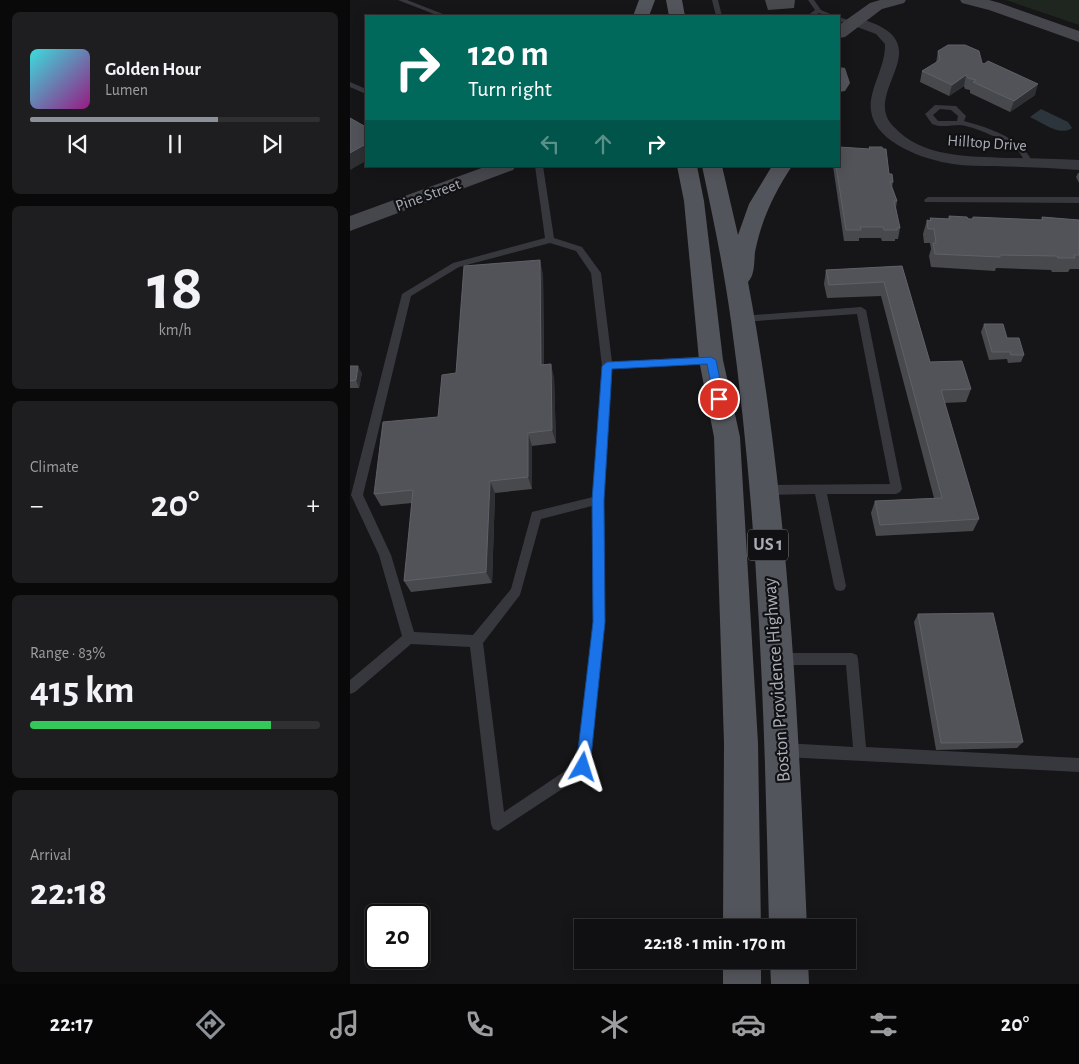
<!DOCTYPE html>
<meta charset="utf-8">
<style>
:root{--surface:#101012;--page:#1e1e20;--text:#f1f3f6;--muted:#9c9d9f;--line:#303032;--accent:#8c9099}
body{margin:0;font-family:"Alegreya Sans",sans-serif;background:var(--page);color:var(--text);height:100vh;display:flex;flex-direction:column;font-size:19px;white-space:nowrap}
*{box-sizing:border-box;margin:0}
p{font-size:16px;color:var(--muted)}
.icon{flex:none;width:28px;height:28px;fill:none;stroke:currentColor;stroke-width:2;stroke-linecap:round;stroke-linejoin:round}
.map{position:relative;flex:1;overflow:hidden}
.side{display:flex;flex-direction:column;gap:12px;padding:12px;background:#09090a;width:350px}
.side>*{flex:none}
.banner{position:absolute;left:15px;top:15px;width:475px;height:152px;border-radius:0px;box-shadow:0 2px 12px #0003,0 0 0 1px var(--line);background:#00695c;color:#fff;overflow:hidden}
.speed{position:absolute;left:15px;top:904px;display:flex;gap:10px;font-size:25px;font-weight:700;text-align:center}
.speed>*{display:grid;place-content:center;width:65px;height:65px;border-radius:50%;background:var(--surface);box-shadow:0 2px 12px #0003,0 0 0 1px var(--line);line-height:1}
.speed .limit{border:2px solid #111;border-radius:8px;background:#fff;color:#111}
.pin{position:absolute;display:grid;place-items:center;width:42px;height:42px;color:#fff;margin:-21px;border:2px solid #fff;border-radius:50%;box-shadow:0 1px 5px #0007}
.me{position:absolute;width:55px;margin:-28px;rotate:6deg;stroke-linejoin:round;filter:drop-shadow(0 0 4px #0008)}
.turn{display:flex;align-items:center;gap:18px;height:105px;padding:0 20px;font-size:22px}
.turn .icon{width:65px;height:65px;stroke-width:2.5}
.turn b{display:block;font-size:35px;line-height:42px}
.lanes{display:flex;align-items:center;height:48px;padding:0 20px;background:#0003;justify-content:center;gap:25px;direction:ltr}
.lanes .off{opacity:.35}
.big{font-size:38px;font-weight:700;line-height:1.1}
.side .card{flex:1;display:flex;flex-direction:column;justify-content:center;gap:8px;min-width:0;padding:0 18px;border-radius:8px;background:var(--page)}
.side .dial{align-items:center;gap:0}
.dial b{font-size:65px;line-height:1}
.song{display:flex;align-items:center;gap:15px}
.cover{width:60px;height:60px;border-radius:8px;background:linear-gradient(135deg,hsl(180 70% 55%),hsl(310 70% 35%))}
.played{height:5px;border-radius:2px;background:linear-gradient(90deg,var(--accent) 65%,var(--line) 65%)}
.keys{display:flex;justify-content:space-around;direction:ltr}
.heat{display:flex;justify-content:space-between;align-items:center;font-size:28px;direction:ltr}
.charge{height:8px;border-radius:4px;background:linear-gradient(90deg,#34c759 83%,var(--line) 0)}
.trip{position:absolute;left:224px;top:919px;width:282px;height:50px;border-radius:0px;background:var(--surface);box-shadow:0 2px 12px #0003,0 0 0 1px var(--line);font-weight:700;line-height:50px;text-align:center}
.dock{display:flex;height:80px;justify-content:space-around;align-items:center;background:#060607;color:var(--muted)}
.dock .icon{width:35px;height:35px}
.dock .on{color:var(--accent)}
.dock b{font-size:22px;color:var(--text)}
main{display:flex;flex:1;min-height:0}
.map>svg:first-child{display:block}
.green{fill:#1e261f}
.water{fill:#2c353c}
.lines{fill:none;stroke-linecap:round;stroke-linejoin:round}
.lane{fill:#37383d;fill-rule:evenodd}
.street{fill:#37383d;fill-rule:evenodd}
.secondary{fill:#45474d;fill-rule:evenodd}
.primary{fill:#53555c;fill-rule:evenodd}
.wall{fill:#47494d}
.shaded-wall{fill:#2f3033}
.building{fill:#525359;stroke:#5f6168}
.route{fill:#1a73e8;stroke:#114b97}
.labels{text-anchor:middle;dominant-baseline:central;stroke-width:4.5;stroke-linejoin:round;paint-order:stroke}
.far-street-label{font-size:16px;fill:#a8adb8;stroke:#111113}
.shield{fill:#111113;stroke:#7b7e86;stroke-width:1}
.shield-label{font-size:18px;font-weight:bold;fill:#a8adb8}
.street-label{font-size:19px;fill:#a8adb8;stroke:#111113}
</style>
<main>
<section class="side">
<div class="card">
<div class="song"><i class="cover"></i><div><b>Golden Hour</b><p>Lumen</p></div></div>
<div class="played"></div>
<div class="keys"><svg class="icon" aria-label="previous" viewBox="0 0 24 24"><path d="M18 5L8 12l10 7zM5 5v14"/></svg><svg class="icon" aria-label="pause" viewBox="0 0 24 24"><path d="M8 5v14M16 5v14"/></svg><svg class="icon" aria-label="next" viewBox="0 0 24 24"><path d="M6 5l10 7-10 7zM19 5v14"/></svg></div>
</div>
<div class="card dial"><b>18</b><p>km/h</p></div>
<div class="card"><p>Climate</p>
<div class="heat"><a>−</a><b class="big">20°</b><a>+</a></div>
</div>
<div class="card"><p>Range · 83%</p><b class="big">415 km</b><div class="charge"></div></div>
<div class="card"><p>Arrival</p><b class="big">22:18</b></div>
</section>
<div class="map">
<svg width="729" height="984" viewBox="0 0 729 984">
<rect width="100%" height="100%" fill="#161618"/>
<!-- green -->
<polygon class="green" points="656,0 729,0 729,25"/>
<!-- water -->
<path class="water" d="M691,109L718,122L722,128C710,137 691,122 680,117Z"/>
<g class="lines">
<!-- lane -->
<g class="lane">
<polygon points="48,0 57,0 98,16 89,16"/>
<polygon points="362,0 368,0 372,16 366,16"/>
<polygon points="458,0 464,0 471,10 485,16 477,16 469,13 464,16 457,16 465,10"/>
<polygon points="489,17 504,22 505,23 502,25 489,21"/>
<polygon points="0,82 16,89 16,94 0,87"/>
<path d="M585,105L606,106L616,116L614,121C639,128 672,138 683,163L676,165C674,160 672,155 668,151C658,141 623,126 610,125C600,125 592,128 582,124L575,114ZM590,109L601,110L608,116L607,121H588L583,115Z"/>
<path d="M185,166H193L204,238L232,247L251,273L262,362L361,356L366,360L361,364L262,369L254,500L255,622L240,767L238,772L148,831L143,829L141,824L120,647L61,644L5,692L0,694V680L52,636L29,555L1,495L52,294L103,263L195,238ZM200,243L226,251L241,273L252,366L243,497L182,512L161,589L123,635L64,632L41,555L13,495L61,296L109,267ZM242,506L243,622L227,763L154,812L133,643L170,595L191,519Z"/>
<polygon points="578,197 729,197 729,203 575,202 574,200"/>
<polygon points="511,307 516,310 552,489 550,492 546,494 477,494 496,586 494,590 490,591 486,590 484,586 465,494 415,495 411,493 409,490 411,487 415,485 540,484 507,314 392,322 387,319 392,316"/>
<polygon points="430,653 502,653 507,655 508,659 516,747 729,758 729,772 434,757 429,755 427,750 429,745 434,743 503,747 496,665 430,665 425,663 424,659 425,655"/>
</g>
<!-- street -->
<path class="street" d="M504,17C599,41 509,90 543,126C572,158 618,156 657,158C681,158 705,159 729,160V170C701,168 673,167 645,166C631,166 616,166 603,164C575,160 525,143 521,111C518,90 536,67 535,44L526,34L499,24L498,21Z"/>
<!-- secondary -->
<g class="secondary">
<polygon points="530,0 556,0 554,3 532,9 495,37 489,38 489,25 520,3"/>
<polygon points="610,0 639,0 650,3 729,31 729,42 639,10 612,3"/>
<polygon points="137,166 166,166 163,170 0,231 0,216"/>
</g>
<!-- primary -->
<g class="primary">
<polygon points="289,0 305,0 299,16 283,16"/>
<polygon points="316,0 332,0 335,16 319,16"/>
<polygon points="489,67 495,68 500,83 495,91 489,92"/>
<polygon points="327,166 347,166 354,201 373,360 390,437 408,743 411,928 373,928 374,743 364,437 349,360 334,201"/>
<path d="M352,166H372L388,235L399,204L422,166H442C424,193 411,221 405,252C404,262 405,275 398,282C438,494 448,712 457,928H419C415,725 409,522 381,321C374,269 363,218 352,166Z"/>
<rect x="373" y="960" width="38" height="24"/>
<polygon points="420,960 458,960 459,984 421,984"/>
</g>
</g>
<!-- wall -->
<g class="wall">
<polygon points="415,0 445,0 444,8 418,10"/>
<polygon points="588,51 632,63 685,95 660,112 620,93 620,90 615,89 614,86 599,96 570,82 572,71 586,63"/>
<polygon points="519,147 539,174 543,182 542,187 547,201 546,208 550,228 548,239 545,239 545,241 532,241 531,238 509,238 509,241 494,241 483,166 489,166 519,149"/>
<polygon points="728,173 729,173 729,183 726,177"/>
<polygon points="599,216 622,219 623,217 691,220 692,217 729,220 729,269 720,269 718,272 702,272 701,270 646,268 645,271 581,267 579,256 581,249 580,243 574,243 573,234 577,220 580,220 580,218 598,219"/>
<polygon points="552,266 580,362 621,389 616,402 594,403 629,519 623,531 526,536 521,513 525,501 584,498 531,296 477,298 474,284 476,270"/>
<polygon points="193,274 194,365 204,377 206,443 182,446 182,489 145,493 142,583 61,592 54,581 62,503 31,506 24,494 88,417 106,373"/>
<polygon points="634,324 657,338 674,355 671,362 658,363 657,359 639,360 631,332"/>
<polygon points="0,366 12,373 9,388 0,388"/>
<polygon points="568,614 673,742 667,748 586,750 564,622"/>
</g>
<!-- shaded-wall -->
<g class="shaded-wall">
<polygon points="616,75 614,86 599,96 602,85"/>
<polygon points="688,84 685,95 660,112 664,101"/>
<polygon points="16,144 16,161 0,170 0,153"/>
<polygon points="190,260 193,274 194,378 191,365"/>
<polygon points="201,364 204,377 206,443 202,430"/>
<polygon points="8,366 12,373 9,388 6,380"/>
<polygon points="178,433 182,446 182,489 178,477"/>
<polygon points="140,481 145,493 142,583 136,572"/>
</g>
<!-- building -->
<g class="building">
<polygon points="598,45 615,45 629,51 632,63 634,64 638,61 688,84 664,101 623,82 626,80 618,78 616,75 602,85 572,71 590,60 588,51"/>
<polygon points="0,118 16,127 16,144 0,153"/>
<polygon points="489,147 520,149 519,147 532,147 533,149 536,149 539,174 542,174 543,182 540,182 547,201 544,201 550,228 547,228 547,230 534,230 533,227 510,227 511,230 496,230 486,166 489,166"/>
<polygon points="599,216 617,217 618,219 623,219 623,217 693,220 692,217 729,220 729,255 724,255 725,258 708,258 707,256 650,255 650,257 585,254 583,243 586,243 584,229 578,229 577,220 581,221 580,218 600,219"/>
<polygon points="190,260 191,365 201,364 202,430 178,433 178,477 140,481 136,572 54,581 63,490 24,494 33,422 88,417 92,375 106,373 114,266"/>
<polygon points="552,266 580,362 612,361 621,389 591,390 629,519 530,525 525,501 592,498 534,282 479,285 476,270"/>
<polygon points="634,324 653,324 657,338 669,338 674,355 661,355 660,352 642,352"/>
<polygon points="0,366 8,366 6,380 0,381"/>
<polygon points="643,613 673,742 591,743 568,614"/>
</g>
<!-- route -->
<polygon class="route" points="361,357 366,360 374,399 369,403 364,399 357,364 262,369 254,500 255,622 240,767 238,772 233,774 228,772 226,767 243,622 242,500 252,366 257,362"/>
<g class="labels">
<!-- far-street labels -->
<g class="far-street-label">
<text transform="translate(637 143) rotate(4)">Hilltop Drive</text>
<text transform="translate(78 195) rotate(-20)">Pine Street</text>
</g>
<!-- shield labels -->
<rect class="shield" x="398" y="529.5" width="40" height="31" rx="4"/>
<g class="shield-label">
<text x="418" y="545">US 1</text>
</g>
<!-- street labels -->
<g class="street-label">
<text transform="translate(427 680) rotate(-94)">Boston Providence Highway</text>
</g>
</g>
</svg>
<div class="speed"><div class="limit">20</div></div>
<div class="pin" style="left:369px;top:399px;background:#d93025"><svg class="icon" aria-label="arrive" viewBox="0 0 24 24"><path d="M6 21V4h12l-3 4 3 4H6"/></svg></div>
<svg class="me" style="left:233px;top:767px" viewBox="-20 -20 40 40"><path d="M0-17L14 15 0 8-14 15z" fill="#1a73e8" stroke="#fff" stroke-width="4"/></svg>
<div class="trip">22:18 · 1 min · 170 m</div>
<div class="banner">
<div class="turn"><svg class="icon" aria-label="right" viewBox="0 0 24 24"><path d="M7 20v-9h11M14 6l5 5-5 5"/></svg><div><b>120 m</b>Turn right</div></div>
<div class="lanes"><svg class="icon off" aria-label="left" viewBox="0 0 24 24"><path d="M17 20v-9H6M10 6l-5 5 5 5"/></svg><svg class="icon off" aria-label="ahead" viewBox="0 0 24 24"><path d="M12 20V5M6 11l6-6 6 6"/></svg><svg class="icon" aria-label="right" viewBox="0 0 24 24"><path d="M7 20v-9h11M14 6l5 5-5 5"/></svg></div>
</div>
</div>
</main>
<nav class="dock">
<b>22:17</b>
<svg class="icon on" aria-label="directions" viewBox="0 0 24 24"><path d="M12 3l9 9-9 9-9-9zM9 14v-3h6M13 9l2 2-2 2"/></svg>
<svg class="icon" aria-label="music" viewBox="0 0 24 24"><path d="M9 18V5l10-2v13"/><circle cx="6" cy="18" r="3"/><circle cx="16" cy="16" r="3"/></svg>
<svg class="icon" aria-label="phone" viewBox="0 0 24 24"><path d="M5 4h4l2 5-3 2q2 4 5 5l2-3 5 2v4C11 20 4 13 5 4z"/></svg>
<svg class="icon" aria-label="climate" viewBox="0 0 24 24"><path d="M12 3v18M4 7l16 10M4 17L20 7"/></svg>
<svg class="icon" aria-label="car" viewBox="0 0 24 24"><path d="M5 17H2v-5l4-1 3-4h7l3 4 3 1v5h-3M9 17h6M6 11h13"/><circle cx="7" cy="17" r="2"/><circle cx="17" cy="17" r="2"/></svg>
<svg class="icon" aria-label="filters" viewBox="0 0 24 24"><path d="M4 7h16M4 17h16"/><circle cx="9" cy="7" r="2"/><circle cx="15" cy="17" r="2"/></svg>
<b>20°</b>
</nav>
